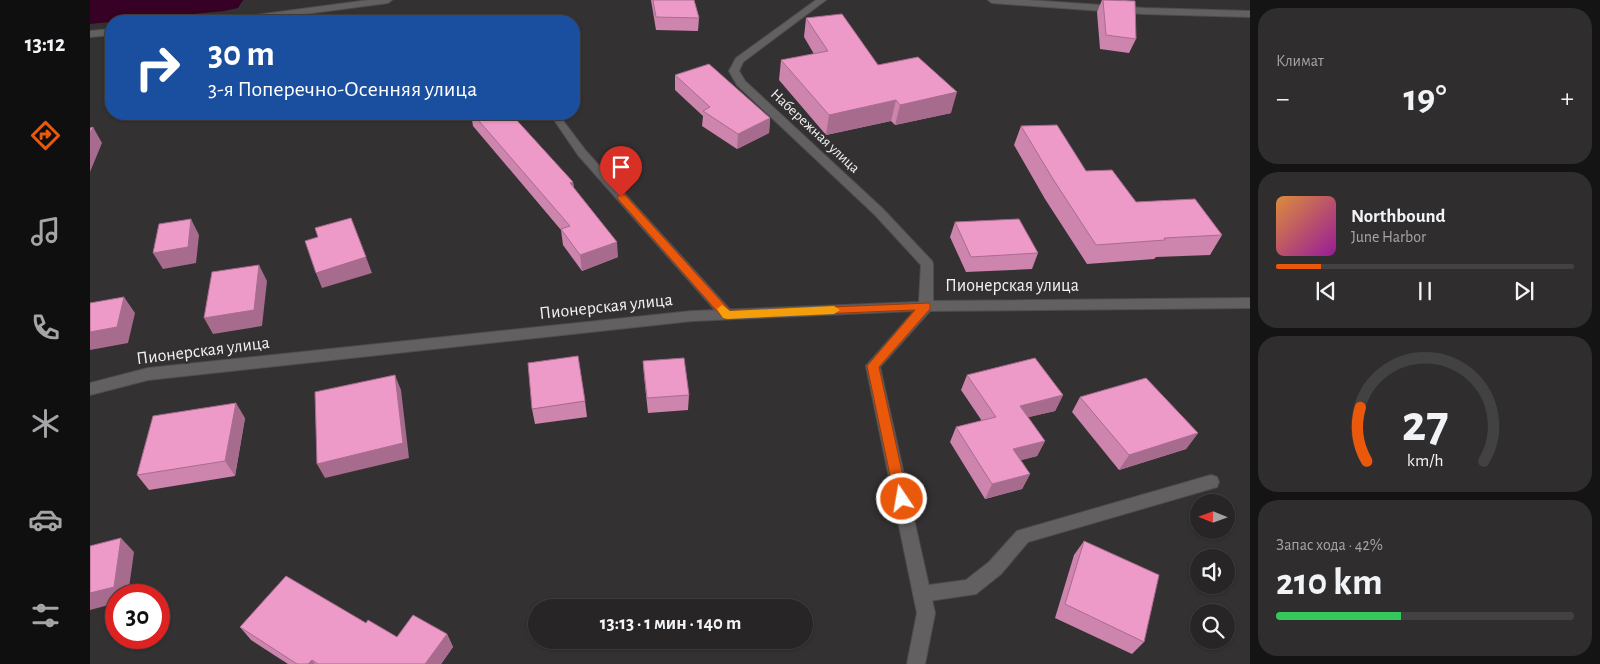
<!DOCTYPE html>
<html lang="ru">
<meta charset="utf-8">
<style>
:root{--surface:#272526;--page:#2f2d2e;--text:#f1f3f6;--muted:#a4a5a7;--line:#434243;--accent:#ea580c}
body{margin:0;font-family:"Alegreya Sans",sans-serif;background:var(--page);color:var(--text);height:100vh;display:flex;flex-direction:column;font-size:19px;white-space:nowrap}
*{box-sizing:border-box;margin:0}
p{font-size:16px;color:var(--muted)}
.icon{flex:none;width:28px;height:28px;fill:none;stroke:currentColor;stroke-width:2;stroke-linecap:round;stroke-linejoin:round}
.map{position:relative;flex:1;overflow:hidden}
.sheet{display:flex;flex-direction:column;gap:8px;padding:8px;background:#151415;width:350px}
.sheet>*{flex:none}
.guide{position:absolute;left:15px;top:15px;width:475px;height:105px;border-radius:20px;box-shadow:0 1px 4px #0004,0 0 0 1px var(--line);background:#1a4fa0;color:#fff;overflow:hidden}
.needle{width:32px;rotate:271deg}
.tools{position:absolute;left:1100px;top:494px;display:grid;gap:10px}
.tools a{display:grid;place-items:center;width:45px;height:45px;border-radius:50%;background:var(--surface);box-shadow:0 1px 4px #0004,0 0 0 1px var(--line);font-size:25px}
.speed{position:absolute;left:15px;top:584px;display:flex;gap:10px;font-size:25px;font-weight:700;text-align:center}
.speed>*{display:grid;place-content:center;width:65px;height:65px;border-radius:50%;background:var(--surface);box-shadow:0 1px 4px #0004,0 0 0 1px var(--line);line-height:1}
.speed .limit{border:8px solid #d22;background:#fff;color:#111}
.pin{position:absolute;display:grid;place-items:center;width:42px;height:42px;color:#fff;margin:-51px -21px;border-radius:50% 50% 50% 0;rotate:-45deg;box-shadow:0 0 5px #0007}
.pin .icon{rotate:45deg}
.me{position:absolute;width:55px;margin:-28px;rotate:348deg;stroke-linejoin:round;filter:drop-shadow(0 0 4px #0008)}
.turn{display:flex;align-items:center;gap:18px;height:105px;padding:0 20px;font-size:22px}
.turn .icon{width:65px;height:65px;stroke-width:2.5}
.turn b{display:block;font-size:35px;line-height:42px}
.big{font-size:38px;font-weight:700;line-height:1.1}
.sheet .widget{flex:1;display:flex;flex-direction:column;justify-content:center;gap:8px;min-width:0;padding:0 18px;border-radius:20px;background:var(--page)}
.sheet .dial{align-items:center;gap:0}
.dial svg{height:130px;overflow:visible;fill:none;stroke:var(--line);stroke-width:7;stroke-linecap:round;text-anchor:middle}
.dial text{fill:var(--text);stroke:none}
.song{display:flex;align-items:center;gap:15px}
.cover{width:60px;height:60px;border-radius:8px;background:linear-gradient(135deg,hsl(30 70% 55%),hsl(300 70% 35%))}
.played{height:5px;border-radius:2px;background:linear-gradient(90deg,var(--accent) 15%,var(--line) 15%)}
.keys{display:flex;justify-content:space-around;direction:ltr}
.heat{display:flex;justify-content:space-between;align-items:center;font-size:28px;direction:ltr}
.charge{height:8px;border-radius:4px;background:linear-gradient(90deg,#34c759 42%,var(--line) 0)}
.trip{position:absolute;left:438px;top:599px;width:285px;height:50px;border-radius:25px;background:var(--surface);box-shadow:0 1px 4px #0004,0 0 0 1px var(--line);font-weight:700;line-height:50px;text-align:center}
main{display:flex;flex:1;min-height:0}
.dock{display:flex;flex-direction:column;width:90px;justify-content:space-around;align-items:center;background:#100f0f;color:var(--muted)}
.dock .icon{width:35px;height:35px}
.dock .on{color:var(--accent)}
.dock b{font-size:22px;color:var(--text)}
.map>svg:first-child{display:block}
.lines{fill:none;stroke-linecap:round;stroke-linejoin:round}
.river{fill:#360125;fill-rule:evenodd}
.service-casing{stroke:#4f4d4e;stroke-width:2}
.minor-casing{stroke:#4f4d4e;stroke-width:2}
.service{fill:#636062;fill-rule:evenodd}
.minor{fill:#636062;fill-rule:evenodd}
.wall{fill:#cd84ad}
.shaded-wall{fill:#a76c8d}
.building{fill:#ee9ac9;stroke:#a76c8d}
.route{fill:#ea580c;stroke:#983908}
.slow{fill:#f59e0b}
.labels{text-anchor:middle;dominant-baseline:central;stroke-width:5;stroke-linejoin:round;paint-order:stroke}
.far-street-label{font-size:15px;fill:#f3f2f2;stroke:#343133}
.street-label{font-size:18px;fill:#f3f2f2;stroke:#343133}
</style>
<main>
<nav class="dock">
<b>13:12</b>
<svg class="icon on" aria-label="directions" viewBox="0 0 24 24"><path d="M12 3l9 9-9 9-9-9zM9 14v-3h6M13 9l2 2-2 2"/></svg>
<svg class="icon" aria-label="music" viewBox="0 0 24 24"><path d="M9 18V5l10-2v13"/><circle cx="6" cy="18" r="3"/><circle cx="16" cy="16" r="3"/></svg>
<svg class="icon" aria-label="phone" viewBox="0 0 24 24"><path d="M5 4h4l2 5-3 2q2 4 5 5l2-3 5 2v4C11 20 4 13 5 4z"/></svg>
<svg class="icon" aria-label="climate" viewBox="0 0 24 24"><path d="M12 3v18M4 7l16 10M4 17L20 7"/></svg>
<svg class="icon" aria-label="car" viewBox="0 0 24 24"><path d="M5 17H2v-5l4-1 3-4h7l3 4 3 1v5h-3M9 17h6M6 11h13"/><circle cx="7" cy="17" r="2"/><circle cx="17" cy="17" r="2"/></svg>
<svg class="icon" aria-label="filters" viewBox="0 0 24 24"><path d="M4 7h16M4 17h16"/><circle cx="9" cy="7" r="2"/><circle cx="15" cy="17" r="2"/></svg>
</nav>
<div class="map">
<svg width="1160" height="664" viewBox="0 0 1160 664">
<rect width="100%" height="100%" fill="#343133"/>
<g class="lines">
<!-- river -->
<polygon class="river" points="0,0 153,0 148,8 134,11 0,24"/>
<defs>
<g id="service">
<polygon points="460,114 468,114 496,151 642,312 644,315 642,318 632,318 488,155"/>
<polygon points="1121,475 1127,477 1129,482 1127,487 938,542 911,574 886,594 832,602 826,600 823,594 826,588 832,586 876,580 899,562 927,531"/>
</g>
<g id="minor">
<polygon points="279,0 302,0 298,3 162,21 139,21 144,18"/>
<polygon points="726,0 736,0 653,62 649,71 655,81 793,209 842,261 843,264 843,301 1160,298 1160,308 840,311 790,367 845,613 835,664 817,664 827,613 776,366 824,311 602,321 58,380 0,395 0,383 58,368 602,311 829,302 831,265 785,215 647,85 639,71 646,58"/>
<polygon points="898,0 938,0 1054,8 1160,11 1160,17 1054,14 902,3"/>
<polygon points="21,29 21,35 0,37 0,31"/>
</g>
</defs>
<!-- service casing -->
<use href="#service" class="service-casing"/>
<!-- minor casing -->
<use href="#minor" class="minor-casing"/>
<!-- service -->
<use href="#service" class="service"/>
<!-- minor -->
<use href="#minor" class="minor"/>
</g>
<!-- wall -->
<g class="wall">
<polygon points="561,0 604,0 609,18 608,31 566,30"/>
<polygon points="1012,0 1037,0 1046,39 1039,53 1010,49 1007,12"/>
<polygon points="716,18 788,65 861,113 805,125 801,121 736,135 689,80 691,60 724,54 714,37"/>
<polygon points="585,75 680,118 679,133 647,149 612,126 613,116 585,90"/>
<polygon points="381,114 421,114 483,182 484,189 528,257 492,271 473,245 471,230 383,126"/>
<polygon points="931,126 996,171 1046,202 1132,235 1120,255 1066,257 1064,259 997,264 955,199 924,145"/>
<polygon points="865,222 948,253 942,269 876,272 860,237"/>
<polygon points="553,361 599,395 598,410 558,413 554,376"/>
<polygon points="877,375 973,395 965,411 938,417 955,441 947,456 931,460 940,474 932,489 895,499 860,442 866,427 892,421 871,390"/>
<polygon points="990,397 1108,433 1096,449 1029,470 982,412"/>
<polygon points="495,401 497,417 445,424 442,409"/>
<polygon points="155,418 145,476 59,490 47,475"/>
<polygon points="994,541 1054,642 1042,654 965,618 984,555"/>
<polygon points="276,623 307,637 357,634 363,647 351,664 198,664 161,640 150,627"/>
</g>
<!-- shaded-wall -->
<g class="shaded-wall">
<polygon points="867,92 861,113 805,125 810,105"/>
<polygon points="806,100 801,121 736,135 739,115"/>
<polygon points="680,118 679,133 647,149 648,134"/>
<polygon points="3,127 12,143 0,172 0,134"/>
<polygon points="483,182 485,197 480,183"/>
<polygon points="101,219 109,235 106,263 73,269 63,253"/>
<polygon points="527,242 528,257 492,271 490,255"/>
<polygon points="276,257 282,273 232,288 226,273"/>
<polygon points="169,265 177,281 172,326 123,334 114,318"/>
<polygon points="34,297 45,313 38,343 0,350 0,332"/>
<polygon points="305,375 311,390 319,458 235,478 227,464"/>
<polygon points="973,395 965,411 923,421 930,406"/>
<polygon points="146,403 155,418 145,476 135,461"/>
<polygon points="1108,433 1096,449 1029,470 1039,455"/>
<polygon points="955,441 947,456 916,464 923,449"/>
<polygon points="940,474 932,489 895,499 902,484"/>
<polygon points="31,538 44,552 38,595 26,595 26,603 0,610 0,593"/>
<polygon points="357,634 363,647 351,664 335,664"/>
<polygon points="222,660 225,664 218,664"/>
</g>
<!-- building -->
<g class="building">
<polygon points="563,0 604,0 609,18 566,17"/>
<polygon points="1013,0 1045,1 1046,39 1016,35"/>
<polygon points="752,14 788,65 828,57 867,92 810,105 806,100 739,115 691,60 738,51 716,18"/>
<polygon points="256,17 256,21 231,21"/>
<polygon points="152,19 152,21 135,21"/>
<polygon points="619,64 680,118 648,134 613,111 620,107 585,75"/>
<polygon points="383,114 421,114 483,182 480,183 527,242 490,255 471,229 480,226"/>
<polygon points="967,125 996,171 1022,170 1046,202 1105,199 1132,235 1074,238 1075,240 1006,245 963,179 931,126"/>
<polygon points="3,127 0,134 0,128"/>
<polygon points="261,218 276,257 226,273 215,241 228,237 225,228"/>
<polygon points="101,219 98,247 63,253 69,224"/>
<polygon points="929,219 948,253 881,257 865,222"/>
<polygon points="169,265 164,310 114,318 122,272"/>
<polygon points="34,297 27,327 0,332 0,303"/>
<polygon points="488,356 495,401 442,409 438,363"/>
<polygon points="594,358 599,395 557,398 553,361"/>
<polygon points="945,358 973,395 930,406 955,441 923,449 940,474 902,484 866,427 906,417 877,375"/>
<polygon points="305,375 313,443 227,464 225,392"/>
<polygon points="1056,378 1108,433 1039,455 990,397"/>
<polygon points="146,403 135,461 47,475 63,416"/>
<polygon points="31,538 24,587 0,593 0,546"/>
<polygon points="994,541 1069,575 1054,642 975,604"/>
<polygon points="196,576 276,623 278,620 307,637 323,615 357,634 335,664 228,664 222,660 218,664 207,664 150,627"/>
</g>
<!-- route -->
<polygon class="route" points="531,194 535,195 640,311 840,303 840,309 789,367 818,499 816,503 807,503 805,499 777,366 825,310 633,318 528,199 527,197"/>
<!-- slow -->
<polygon class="slow" points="632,305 640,311 744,306 750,310 744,314 637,319 633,318 627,309"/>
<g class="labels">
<!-- far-street labels -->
<g class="far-street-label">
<text transform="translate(725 131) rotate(43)">Набережная улица</text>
</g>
<!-- street labels -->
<g class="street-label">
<text x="922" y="286">Пионерская улица</text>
<text transform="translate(516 307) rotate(-6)">Пионерская улица</text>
<text transform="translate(113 351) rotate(-7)">Пионерская улица</text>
</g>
</g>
</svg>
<div class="tools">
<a><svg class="needle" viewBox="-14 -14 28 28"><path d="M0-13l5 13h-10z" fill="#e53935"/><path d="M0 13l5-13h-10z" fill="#a4a5a7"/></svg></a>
<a><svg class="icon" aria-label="sound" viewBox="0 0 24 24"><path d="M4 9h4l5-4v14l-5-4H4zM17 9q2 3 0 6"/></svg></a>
<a><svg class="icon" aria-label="search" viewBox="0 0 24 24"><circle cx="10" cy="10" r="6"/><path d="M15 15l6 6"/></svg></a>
</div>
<div class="speed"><div class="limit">30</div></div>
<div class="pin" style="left:531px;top:197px;background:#d93025"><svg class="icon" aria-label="arrive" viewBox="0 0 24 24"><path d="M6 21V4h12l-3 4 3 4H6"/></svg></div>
<svg class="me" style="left:812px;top:499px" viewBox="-20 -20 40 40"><circle r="17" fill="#ea580c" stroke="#fff" stroke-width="3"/><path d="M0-11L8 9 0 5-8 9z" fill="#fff"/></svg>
<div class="trip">13:13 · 1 мин · 140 m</div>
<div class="guide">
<div class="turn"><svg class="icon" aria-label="right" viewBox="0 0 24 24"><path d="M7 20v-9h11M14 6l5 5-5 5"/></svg><div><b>30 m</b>3-я Поперечно-Осенняя улица</div></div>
</div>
</div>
<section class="sheet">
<div class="widget"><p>Климат</p>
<div class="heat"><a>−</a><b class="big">19°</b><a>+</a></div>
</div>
<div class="widget">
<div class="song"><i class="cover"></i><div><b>Northbound</b><p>June Harbor</p></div></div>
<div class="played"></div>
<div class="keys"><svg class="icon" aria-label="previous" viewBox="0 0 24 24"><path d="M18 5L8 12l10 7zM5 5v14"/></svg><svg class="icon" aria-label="pause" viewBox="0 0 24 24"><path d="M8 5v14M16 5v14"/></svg><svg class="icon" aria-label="next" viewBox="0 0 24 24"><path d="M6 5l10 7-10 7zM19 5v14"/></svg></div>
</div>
<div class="widget dial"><svg viewBox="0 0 100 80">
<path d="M14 69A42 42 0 1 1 86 69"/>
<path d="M14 69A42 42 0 0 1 10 36" stroke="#ea580c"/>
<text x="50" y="56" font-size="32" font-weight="700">27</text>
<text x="50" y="72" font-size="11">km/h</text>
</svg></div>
<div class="widget"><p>Запас хода · 42%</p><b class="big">210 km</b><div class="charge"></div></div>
</section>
</main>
